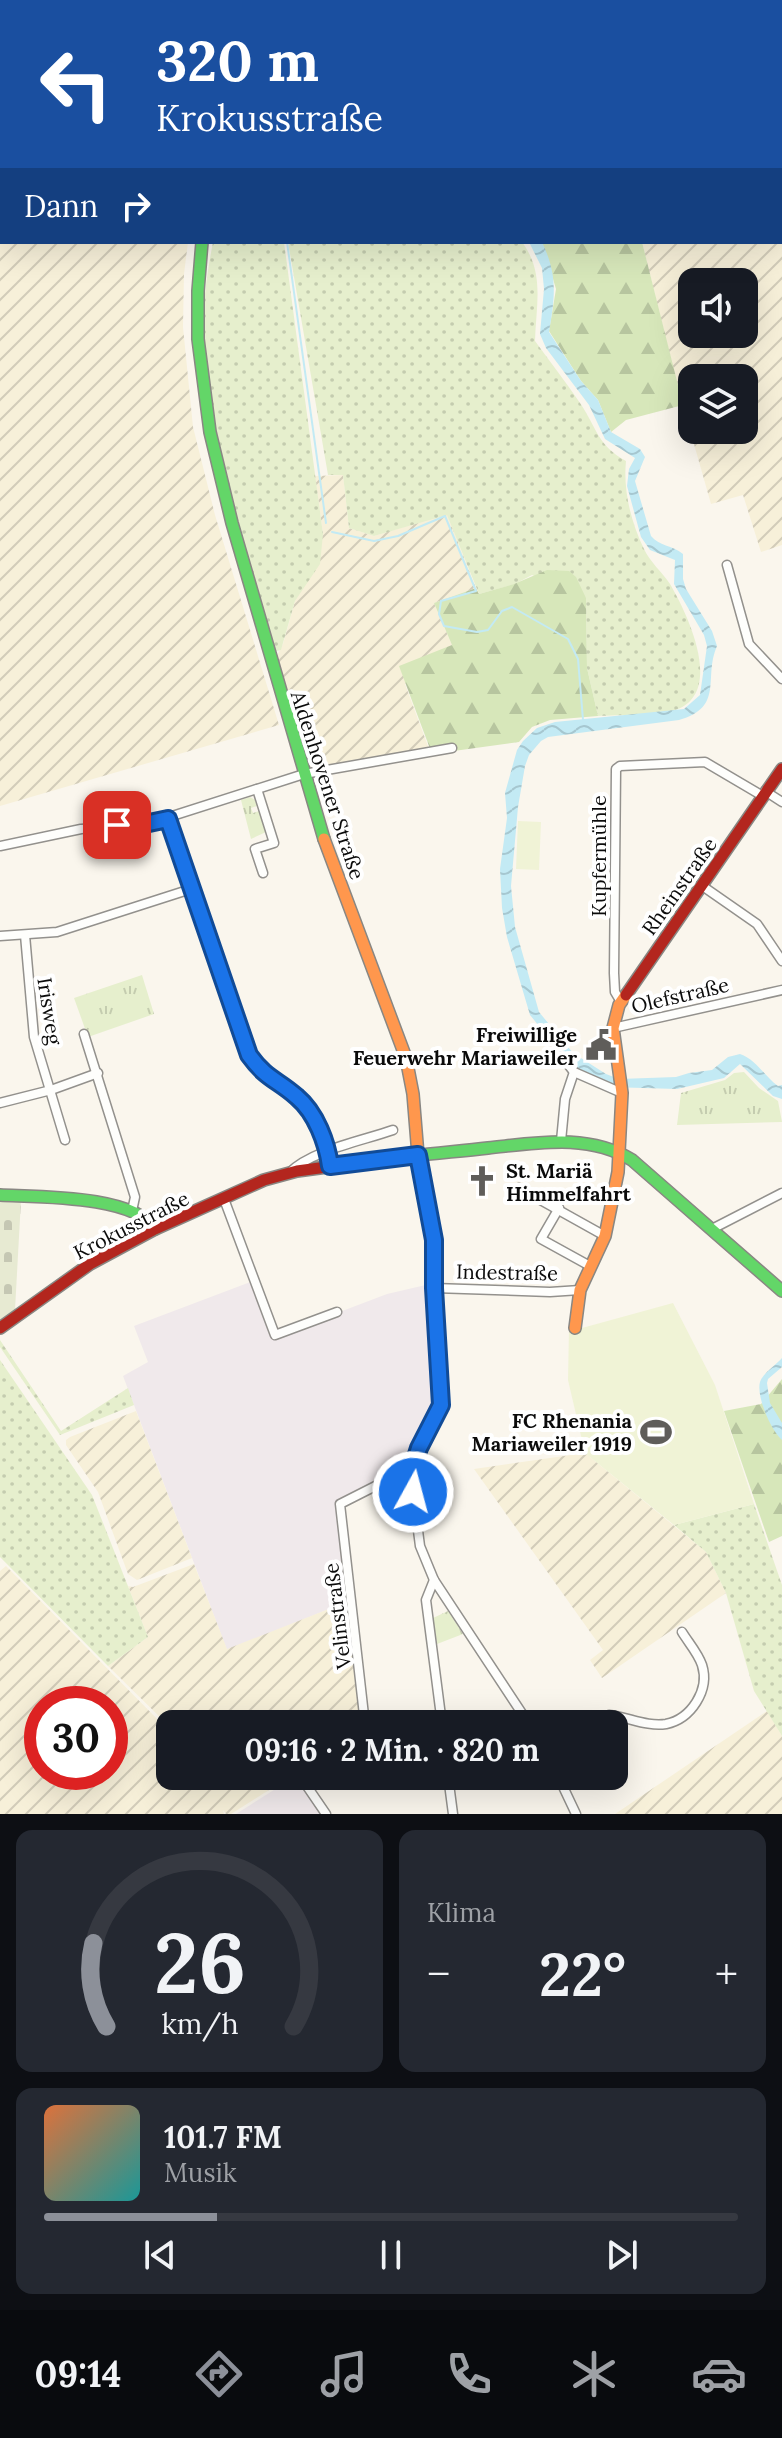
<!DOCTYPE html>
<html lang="de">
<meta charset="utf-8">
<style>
:root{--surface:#171b24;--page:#242831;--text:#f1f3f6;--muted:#9ea1a6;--line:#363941;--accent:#8c9099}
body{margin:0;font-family:Lora,serif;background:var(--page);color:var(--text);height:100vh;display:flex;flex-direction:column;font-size:30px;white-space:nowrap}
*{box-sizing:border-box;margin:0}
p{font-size:26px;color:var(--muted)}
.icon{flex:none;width:44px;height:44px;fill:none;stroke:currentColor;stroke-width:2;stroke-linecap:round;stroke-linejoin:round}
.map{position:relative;height:1814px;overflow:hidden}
.panel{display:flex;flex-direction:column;gap:16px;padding:16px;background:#0d0f14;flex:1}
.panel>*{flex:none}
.banner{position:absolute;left:0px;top:0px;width:782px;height:244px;box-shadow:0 8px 32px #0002;background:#1a4fa0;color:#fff;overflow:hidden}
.tools{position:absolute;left:678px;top:268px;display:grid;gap:16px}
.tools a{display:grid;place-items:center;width:80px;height:80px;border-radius:16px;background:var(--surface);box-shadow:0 8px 32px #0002;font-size:40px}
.speed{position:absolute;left:24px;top:1686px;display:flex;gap:16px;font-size:40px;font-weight:700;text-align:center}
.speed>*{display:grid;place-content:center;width:104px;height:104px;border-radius:50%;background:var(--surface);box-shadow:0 8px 32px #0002;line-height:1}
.speed .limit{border:12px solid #d22;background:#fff;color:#111}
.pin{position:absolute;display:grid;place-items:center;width:68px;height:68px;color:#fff;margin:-34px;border-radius:16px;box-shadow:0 4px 12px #0006}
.me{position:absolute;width:88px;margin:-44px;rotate:7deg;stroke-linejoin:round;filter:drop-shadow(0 0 6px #0008)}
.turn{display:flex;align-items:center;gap:28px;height:168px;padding:0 24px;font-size:36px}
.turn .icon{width:104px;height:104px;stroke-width:2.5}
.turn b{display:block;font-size:56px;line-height:68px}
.then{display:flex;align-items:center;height:76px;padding:0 24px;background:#0003;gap:16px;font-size:30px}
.big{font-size:60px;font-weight:700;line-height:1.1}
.panel .tile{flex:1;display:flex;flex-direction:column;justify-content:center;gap:12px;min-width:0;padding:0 28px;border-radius:16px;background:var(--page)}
.panel .dial{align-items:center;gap:0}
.dial svg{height:208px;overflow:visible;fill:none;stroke:var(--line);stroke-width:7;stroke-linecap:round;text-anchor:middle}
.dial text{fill:var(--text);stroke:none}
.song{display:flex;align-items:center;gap:24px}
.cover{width:96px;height:96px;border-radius:12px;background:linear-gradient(135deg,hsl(20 70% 55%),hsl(180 70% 35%))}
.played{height:8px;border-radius:4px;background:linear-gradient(90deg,var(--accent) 25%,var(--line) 25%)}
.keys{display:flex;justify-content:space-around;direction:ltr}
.heat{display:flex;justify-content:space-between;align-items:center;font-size:44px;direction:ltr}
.panel .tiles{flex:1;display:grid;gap:16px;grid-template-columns:1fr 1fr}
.tile:last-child{grid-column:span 2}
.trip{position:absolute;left:156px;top:1710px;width:472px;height:80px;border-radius:16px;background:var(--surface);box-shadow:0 8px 32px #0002;font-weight:700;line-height:80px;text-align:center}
.dock{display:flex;height:128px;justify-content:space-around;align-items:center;background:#090b0e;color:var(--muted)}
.dock .icon{width:56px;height:56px}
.dock .selected{color:var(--accent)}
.dock b{font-size:36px;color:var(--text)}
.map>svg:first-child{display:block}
.industrial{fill:#f0e9eb}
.farmland{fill:url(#farmland-furrows);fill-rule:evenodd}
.grass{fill:url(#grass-dots)}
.forest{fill:url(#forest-firs)}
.cemetery{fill:url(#cemetery-stones)}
.park{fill:url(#park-tufts)}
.pitch{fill:#f0f3d6}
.water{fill:url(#water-waves)}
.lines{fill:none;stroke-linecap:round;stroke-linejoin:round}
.stream{stroke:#c3eaf4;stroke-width:2}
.street-casing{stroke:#93918d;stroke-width:11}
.fast-casing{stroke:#898783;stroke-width:14}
.slow-casing{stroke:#898783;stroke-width:14}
.jam-casing{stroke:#898783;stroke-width:14}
.street{stroke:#fefefc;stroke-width:8}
.fast{stroke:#63d668;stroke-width:11}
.slow{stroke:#ff974d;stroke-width:11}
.jam{stroke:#b3261e;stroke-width:11}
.route-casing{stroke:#114b97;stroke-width:20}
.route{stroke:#1a73e8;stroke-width:14}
.labels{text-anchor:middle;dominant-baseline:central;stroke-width:8;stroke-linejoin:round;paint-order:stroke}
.street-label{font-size:20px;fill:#0b0b0b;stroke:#fff}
.poi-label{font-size:20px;font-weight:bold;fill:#0b0b0b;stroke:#fff;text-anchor:end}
</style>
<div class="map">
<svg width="782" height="1814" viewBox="0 0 782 1814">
<defs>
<pattern id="farmland-furrows" width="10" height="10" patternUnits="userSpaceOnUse" patternTransform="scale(2)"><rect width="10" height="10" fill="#f7f0d9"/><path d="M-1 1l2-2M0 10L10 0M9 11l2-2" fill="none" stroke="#d2ccb9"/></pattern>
<pattern id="grass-dots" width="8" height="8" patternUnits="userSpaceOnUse" patternTransform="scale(2)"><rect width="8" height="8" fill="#e6efcd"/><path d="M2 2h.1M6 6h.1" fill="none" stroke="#c4ccaf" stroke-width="1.8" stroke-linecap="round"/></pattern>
<pattern id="forest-firs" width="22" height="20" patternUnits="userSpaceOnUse" patternTransform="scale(2)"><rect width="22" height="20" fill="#d7e7ba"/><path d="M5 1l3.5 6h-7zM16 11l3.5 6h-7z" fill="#b7c59f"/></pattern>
<pattern id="cemetery-stones" width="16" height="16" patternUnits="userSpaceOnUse" patternTransform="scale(2)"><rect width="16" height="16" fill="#e7ead2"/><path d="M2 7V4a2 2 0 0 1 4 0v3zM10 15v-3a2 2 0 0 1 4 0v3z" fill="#c5c7b3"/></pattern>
<pattern id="park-tufts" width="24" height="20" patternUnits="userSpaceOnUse" patternTransform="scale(2)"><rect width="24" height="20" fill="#e6efcd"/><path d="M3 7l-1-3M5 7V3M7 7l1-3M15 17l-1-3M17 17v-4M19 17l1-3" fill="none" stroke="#c4ccaf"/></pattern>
<pattern id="water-waves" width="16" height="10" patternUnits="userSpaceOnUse" patternTransform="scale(2)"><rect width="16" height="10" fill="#c3eaf4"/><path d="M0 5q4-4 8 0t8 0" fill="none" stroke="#a6c7d0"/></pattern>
</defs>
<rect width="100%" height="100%" fill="#faf6ed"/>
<!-- industrial -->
<g class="industrial">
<polygon points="253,1281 274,1337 387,1294 430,1284 438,1382 437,1404 408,1464 337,1502 349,1601 227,1650 123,1376 148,1362 134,1326"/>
<polygon points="296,1776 298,1776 324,1814 236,1814"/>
</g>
<!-- farmland -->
<g class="farmland">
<polygon points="0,0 233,0 2,2 2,242 188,242 184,274 183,327 193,427 215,515 279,725 0,806"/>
<path d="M782,27V545L761,552L743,495L711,504L680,395L642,242H780ZM692,282H744V334H692ZM692,378H744V430H692Z"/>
<polygon points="343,475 349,528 374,536 447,514 476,588 434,603 452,645 405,684 429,749 308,771 275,660 283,644 295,601 323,534 315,476"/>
<polygon points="136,1411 192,1558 137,1580 128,1574 98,1492 66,1445 66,1440 70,1437"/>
<polygon points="585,1453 706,1552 726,1593 602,1678 590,1660 603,1650 474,1469"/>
<polygon points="194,1564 227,1649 349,1601 362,1724 170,1724 170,1727 108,1666 148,1637 128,1586 133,1587"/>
<path d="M6,1566L170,1732V1776H291L231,1814H226L223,1810L224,1814H0V1571ZM42,1704H110V1772H42Z"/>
<polygon points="767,1711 782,1736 782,1814 615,1814"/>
</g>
<!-- grass -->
<g class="grass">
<path d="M213,242H284L323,534L320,564L295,601L281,650L276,651L272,648C243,548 205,444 203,339C202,307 207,273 213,242Z"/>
<path d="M288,242H522C545,273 536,305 535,341C550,362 566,382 580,403C597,428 597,445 626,461C623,491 631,522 644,549C650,562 662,572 670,584C687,613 724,690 678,709C665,715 615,715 598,716L587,668L586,598L532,575L515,584L479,594L447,515L374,536L349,528L343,475H328Z"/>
<polygon points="0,1340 61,1431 128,1388 134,1405 60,1435 0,1347"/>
<polygon points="0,1360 92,1495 148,1637 108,1666 0,1557"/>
<polygon points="754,1504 782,1585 782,1736 754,1691 726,1593 706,1552 674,1525"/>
</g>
<!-- forest -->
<g class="forest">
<polygon points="542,242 642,242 683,405 626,420 611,432 598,400 581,381 549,331 556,289"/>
<polygon points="547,570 569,571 576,577 586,598 587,668 598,716 550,720 532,727 519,742 432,754 399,666 452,645 434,603 476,588 479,594 514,584"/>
<polygon points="782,1379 782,1536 769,1542 724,1411 761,1404"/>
</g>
<!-- cemetery -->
<polygon class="cemetery" points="0,1198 21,1200 15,1310 0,1322"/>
<!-- park -->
<g class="park">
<polygon points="250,797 255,800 257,806 251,808 253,813 259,811 266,832 251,839 241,800"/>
<polygon points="142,975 154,1014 88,1037 74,998"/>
<polygon points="744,1072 759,1088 778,1101 782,1122 677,1125 681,1093 725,1080 734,1073"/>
<polygon points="448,1611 463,1634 437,1644 433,1618"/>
</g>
<!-- pitch -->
<g class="pitch">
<polygon points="518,821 541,822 539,870 516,869"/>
<polygon points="673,1303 715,1385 754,1504 674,1525 585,1453 568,1380 569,1328 582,1328"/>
</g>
<!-- water -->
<g class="water">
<path d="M529,242H542C558,276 555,296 549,332L581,381L598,400L611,432L640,449L645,457L635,481L651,536C659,546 672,545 683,554V579L686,589L712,631L717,646C703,678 725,707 679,720L548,737L541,741L529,755L525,766L518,807L511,886L515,927L539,1012L573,1053L606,1074L619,1079L676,1077L689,1073L712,1070L728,1057L740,1054C757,1060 764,1076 778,1086L782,1085V1099L773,1096L740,1064L724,1078L677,1089L609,1087L579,1069L565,1058L530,1015L507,937L502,908L500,869L507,818L505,793L517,750L523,741L537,728L555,722L684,709L700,695L707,646L704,635L674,584L675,560L650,550L641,537L627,486L629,469L635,458L605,439L589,405L546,348L540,334L544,289L542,268Z"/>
<path d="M782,1358V1367L768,1379L767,1383L770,1403L782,1423V1440C771,1431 756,1396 760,1382C763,1373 776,1365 782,1358Z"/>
</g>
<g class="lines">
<!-- stream -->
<g class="stream">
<polyline points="321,2 324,0"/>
<polyline points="287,242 326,523"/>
<polyline points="332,532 374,541 398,536 445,516 476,591 441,601 439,614 444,626 477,632 488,630 502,611 512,607 568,639 578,659 583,720"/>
</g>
<defs>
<g id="street">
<polyline points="331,2 334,0"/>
<polyline points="727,565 749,644 782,679"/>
<polyline points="257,789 274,843 255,849 263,873"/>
<polyline points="765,791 782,802"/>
<path d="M168,819L249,1055C266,1078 278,1080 297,1097C316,1113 327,1143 330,1166"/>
<polyline points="0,846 81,829 144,825 304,774 452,748"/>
<polyline points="701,885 757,924 782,961"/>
<polyline points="25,935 34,1037 65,1140"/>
<polyline points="0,936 57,932 191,889"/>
<polyline points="621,1002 615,992 614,973 616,769 620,766 705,762 761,795"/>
<polyline points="613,1028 782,990"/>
<polyline points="84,1034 135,1197 132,1211"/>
<polyline points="563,1058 574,1072 622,1093"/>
<polyline points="0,1103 51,1090 98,1073"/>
<polyline points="561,1141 565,1099 574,1072"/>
<polyline points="418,1155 434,1240 434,1288 441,1382 441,1405 419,1448 413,1467 413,1492 420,1546 434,1580 529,1724"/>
<path d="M289,1173C312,1150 362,1141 393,1130"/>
<polyline points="519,1188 605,1236"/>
<polyline points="224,1199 275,1335 337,1312"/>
<polyline points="559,1208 541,1239 590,1266"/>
<polyline points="712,1229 782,1193"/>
<polyline points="434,1288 550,1292 580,1290"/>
<polyline points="434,1580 426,1600 442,1724"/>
<polyline points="365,1724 340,1504 413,1467"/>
<path d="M595,1724L609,1715C628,1717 647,1727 666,1724C691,1719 710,1690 702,1665C698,1653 688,1642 682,1632"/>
<polyline points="300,1776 326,1814"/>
<polyline points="448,1776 453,1814"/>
<polyline points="558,1776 576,1814"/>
<polyline points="589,1776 612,1780"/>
</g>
<g id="fast">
<polyline points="246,2 247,0"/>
<polyline points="202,242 198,291 198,339 210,432 232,523 324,839"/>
<path d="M379,1160C415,1155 452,1152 488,1148C537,1143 588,1133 632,1160L782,1291"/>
<path d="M0,1195C38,1197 134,1195 155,1229"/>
</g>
<g id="slow">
<polyline points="324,839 406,1058 413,1094 418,1155"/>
<polyline points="575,1328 580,1290 605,1236 618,1172 622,1093 613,1028 619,1005 626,995"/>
</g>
<g id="jam">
<polyline points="626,995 782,769"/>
<polyline points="0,1328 90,1264 155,1229 264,1180 297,1171 379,1160"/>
</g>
</defs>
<!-- street casing -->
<use href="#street" class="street-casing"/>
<!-- fast casing -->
<use href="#fast" class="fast-casing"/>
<!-- slow casing -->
<use href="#slow" class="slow-casing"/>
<!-- jam casing -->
<use href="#jam" class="jam-casing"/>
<!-- street -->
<use href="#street" class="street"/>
<!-- fast -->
<use href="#fast" class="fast"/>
<!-- slow -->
<use href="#slow" class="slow"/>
<!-- jam -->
<use href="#jam" class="jam"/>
</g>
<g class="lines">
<defs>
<path id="route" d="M117,825L135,826L168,819L249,1055C267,1080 277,1079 297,1097C316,1113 327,1143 330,1166L418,1155L434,1240V1288L441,1405L419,1448L413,1467V1492"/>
</defs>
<!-- route casing -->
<use href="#route" class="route-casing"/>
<!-- route -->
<use href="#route" class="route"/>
</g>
<!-- icons -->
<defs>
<symbol id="civic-bare" viewBox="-9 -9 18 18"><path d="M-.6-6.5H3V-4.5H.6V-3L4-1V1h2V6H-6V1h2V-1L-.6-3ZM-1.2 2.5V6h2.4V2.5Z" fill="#5f5d5a" stroke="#fff" stroke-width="2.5" paint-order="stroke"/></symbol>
<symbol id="church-bare" viewBox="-9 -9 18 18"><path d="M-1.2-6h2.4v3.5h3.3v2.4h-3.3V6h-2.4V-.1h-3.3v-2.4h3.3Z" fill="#5f5d5a" stroke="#fff" stroke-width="2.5" paint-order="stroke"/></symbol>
<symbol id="stadium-bare" viewBox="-9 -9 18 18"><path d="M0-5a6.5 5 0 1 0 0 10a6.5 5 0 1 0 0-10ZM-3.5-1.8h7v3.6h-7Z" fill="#5f5d5a" stroke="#fff" stroke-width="2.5" paint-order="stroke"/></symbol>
</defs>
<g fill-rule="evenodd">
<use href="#civic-bare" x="579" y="1023" width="44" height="44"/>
<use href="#church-bare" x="460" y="1159" width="44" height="44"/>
<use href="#stadium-bare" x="634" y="1410" width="44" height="44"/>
</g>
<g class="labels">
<!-- street labels -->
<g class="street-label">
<text transform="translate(328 785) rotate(72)">Aldenhovener Straße</text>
<text transform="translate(598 856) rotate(-90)">Kupfermühle</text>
<text transform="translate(679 886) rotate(-55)">Rheinstraße</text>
<text transform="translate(680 995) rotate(-13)">Olefstraße</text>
<text transform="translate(50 1011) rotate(81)">Irisweg</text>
<text transform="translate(131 1225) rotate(-27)">Krokusstraße</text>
<text transform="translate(507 1272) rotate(1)">Indestraße</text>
<text transform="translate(337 1616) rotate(-97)">Velinstraße</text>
</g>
<!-- poi labels -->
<g class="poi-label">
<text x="577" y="1034">Freiwillige<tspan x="577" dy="23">Feuerwehr Mariaweiler</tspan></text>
<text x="506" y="1170" text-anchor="start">St. Mariä<tspan x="506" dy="23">Himmelfahrt</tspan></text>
<text x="632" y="1420">FC Rhenania<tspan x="632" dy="23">Mariaweiler 1919</tspan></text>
</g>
</g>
</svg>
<div class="tools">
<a><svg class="icon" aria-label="sound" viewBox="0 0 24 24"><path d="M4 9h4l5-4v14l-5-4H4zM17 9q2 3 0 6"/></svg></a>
<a><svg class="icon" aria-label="layers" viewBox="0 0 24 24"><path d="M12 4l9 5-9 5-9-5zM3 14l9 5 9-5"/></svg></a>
</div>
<div class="speed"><div class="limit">30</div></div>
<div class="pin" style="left:117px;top:825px;background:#d93025"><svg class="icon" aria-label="arrive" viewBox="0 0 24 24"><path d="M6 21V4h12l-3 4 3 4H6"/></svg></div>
<svg class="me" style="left:413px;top:1492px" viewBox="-20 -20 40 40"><circle r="17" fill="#1a73e8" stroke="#fff" stroke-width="3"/><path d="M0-11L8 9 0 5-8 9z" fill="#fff"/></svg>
<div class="trip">09:16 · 2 Min. · 820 m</div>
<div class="banner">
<div class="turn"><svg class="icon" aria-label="left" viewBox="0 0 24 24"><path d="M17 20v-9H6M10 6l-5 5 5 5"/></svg><div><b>320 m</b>Krokusstraße</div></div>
<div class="then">Dann<svg class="icon" aria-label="right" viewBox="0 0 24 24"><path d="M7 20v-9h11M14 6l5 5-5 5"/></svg></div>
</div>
</div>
<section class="panel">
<div class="tiles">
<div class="tile dial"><svg viewBox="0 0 100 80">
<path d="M14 69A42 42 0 1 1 86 69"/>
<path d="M14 69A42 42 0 0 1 9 37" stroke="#8c9099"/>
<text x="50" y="56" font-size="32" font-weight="700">26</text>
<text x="50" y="72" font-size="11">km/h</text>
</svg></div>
<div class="tile"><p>Klima</p>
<div class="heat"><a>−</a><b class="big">22°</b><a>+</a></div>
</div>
<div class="tile">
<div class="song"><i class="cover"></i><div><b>101.7 FM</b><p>Musik</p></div></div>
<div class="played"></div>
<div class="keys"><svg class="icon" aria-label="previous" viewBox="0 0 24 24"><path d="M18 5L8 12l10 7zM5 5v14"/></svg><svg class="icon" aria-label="pause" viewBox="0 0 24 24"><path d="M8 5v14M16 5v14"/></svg><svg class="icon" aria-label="next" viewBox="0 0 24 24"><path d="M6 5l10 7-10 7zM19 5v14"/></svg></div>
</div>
</div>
</section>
<nav class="dock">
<b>09:14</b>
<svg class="icon selected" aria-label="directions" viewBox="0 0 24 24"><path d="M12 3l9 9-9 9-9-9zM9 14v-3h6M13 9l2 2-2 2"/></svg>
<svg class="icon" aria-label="music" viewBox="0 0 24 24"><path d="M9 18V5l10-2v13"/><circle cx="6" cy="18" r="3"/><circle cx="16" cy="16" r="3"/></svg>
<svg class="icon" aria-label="phone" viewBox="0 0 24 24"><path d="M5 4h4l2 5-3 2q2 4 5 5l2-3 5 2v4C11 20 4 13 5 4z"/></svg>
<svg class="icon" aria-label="climate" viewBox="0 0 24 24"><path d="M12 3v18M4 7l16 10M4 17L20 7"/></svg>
<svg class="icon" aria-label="car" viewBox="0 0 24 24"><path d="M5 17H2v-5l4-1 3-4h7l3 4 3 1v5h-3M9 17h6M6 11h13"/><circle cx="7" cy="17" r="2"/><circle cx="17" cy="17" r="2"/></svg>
</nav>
